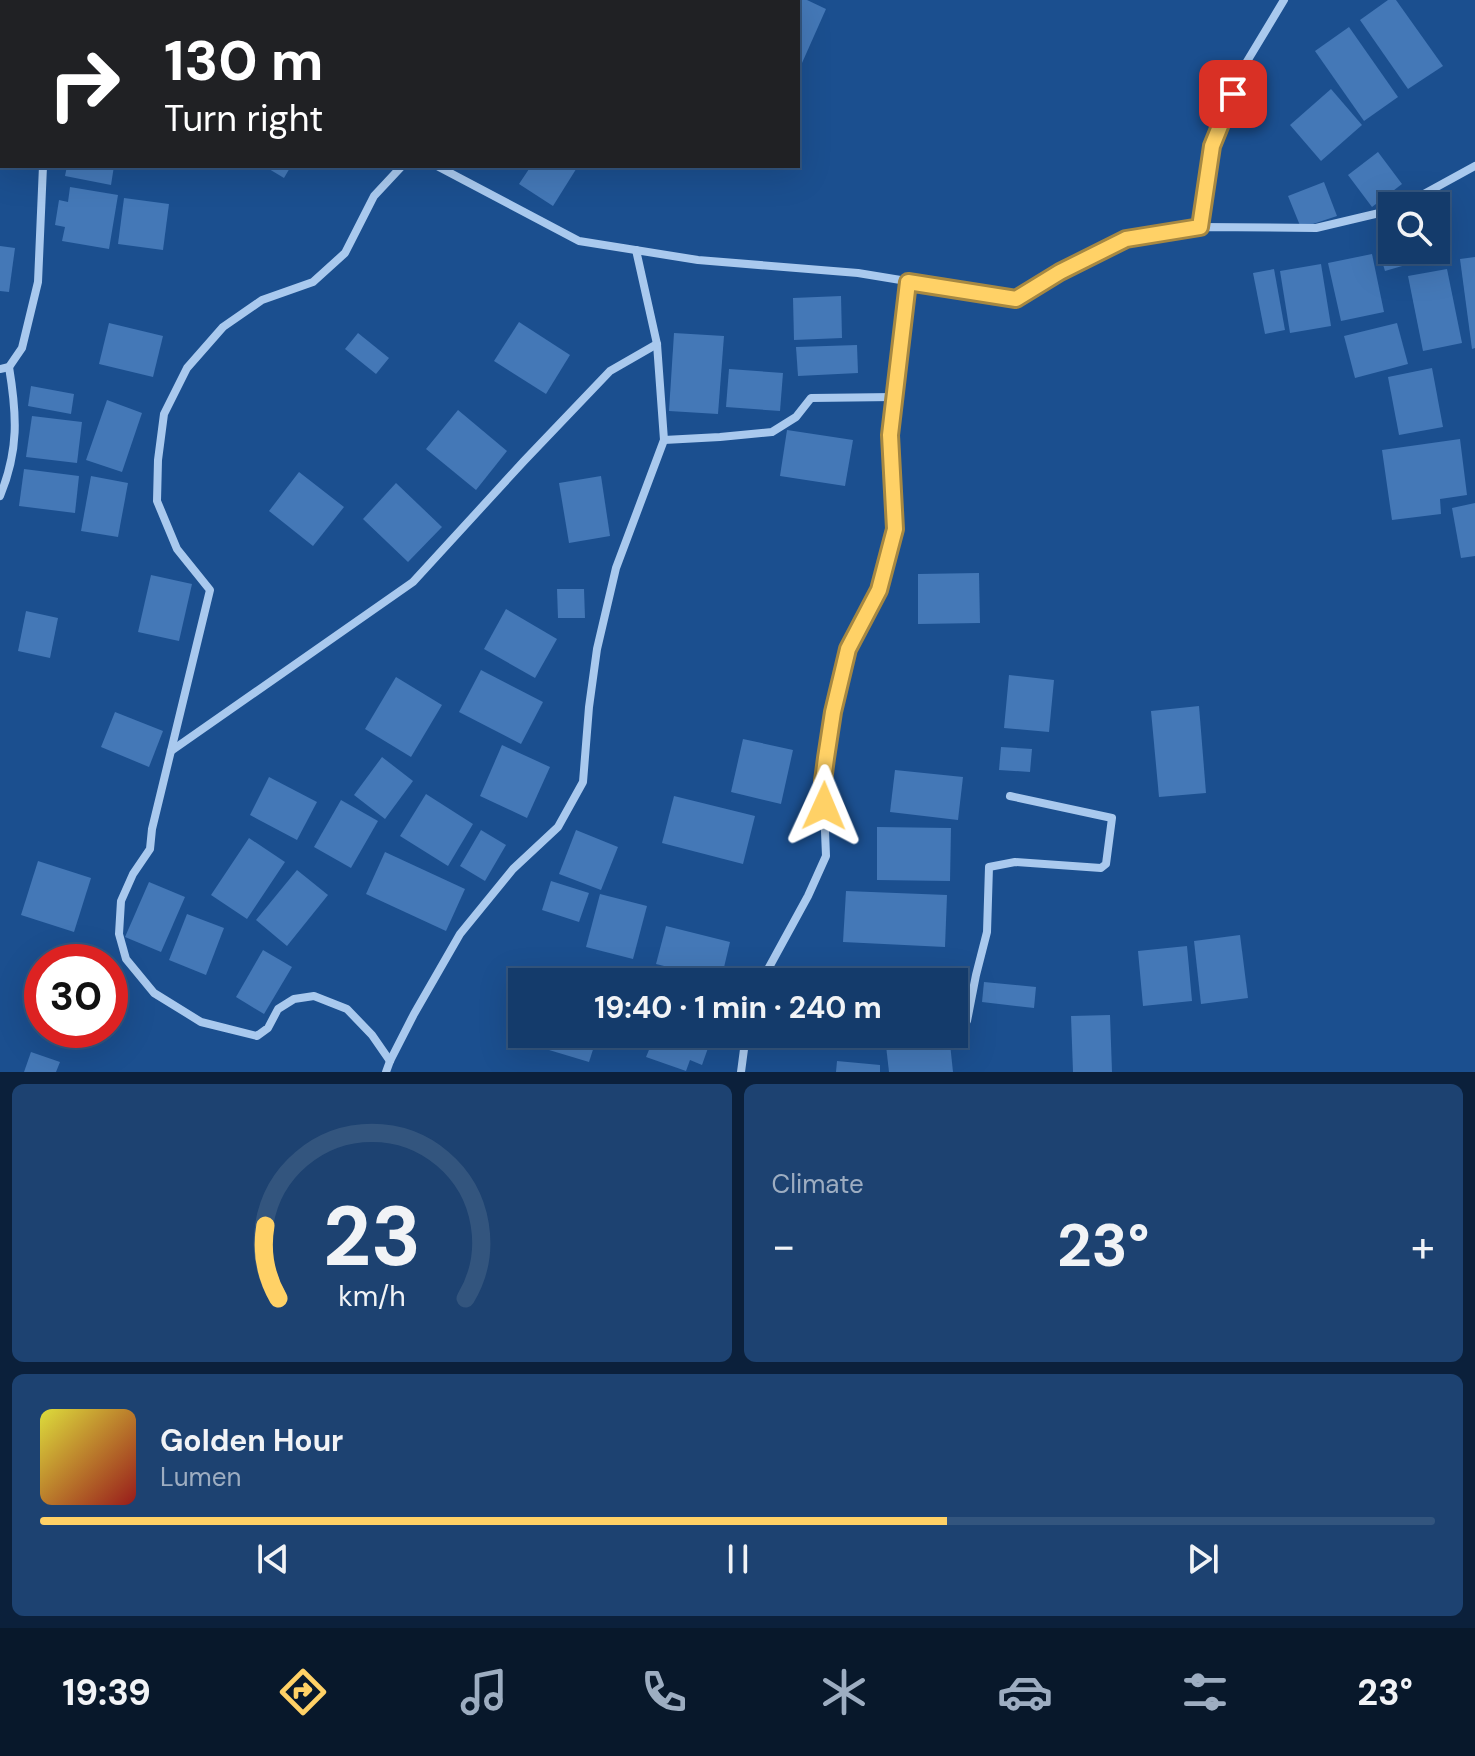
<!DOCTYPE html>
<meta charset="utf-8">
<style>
:root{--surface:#143b6b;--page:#1d4271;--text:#f1f3f6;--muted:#9dadc1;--line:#33557e;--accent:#ffd166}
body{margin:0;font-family:"DM Sans",sans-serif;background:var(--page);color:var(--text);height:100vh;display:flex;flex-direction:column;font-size:30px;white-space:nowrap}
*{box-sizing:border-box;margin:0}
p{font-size:26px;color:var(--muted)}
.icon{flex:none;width:44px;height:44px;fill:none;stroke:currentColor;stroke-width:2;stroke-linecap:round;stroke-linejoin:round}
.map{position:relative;height:1072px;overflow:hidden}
.sheet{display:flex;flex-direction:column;gap:12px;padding:12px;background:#0b203b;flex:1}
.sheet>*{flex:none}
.top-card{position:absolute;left:0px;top:0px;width:800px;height:168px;box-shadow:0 8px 32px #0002,0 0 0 2px var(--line);background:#202124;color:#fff;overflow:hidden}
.buttons{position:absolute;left:1378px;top:192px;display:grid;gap:16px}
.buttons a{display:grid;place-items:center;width:72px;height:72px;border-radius:0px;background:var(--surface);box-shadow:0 8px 32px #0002,0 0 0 2px var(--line);font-size:40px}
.speed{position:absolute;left:24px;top:944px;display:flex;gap:16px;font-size:40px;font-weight:700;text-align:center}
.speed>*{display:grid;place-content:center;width:104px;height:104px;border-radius:50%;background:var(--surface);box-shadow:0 8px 32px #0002,0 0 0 2px var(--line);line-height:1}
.speed .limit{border:12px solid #d22;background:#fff;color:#111}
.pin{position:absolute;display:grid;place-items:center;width:68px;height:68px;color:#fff;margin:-34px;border-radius:16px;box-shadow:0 4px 12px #0006}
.me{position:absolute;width:88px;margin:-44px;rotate:1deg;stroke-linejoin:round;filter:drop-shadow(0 0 6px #0008)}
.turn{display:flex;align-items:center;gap:28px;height:168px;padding:0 32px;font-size:36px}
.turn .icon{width:104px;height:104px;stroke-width:2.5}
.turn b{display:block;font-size:56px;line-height:68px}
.big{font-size:60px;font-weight:700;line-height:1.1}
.sheet .card{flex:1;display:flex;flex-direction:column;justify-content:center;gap:12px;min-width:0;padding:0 28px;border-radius:12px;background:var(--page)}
.sheet .dial{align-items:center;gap:0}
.dial svg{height:208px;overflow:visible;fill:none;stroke:var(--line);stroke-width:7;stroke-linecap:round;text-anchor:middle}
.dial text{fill:var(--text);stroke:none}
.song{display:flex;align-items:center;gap:24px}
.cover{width:96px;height:96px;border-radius:12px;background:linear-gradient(135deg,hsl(60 70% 55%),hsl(0 70% 35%))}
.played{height:8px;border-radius:4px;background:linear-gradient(90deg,var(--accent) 65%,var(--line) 65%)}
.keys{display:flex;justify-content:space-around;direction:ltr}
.heat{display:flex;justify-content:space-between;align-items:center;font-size:44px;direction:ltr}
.sheet .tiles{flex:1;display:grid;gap:12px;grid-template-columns:1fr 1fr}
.card:last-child{grid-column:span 2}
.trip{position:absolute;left:508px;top:968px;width:460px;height:80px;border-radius:0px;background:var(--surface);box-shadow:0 8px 32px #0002,0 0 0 2px var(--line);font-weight:700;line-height:80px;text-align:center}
.menu{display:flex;height:128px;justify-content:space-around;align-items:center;background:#08182b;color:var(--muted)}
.menu .icon{width:56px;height:56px}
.menu .on{color:var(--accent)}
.menu b{font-size:36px;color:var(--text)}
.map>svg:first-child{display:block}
.building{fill:#4478b7}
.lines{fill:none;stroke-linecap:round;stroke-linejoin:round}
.minor{stroke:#a9c9ee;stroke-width:8}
.route-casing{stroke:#a68842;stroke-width:20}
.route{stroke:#ffd166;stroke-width:14}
</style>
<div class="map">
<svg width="1475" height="1072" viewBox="0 0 1475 1072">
<rect width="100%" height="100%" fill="#1b4f8f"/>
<!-- building -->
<g class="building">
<polygon points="798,0 807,0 826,9 802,63 798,61"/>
<polygon points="1388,0 1396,0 1443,66 1408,89 1360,20"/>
<polygon points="1349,27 1398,97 1364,121 1315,51"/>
<polygon points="1331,89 1362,125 1321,161 1290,125"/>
<polygon points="1378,152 1402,184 1372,207 1348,175"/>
<polygon points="67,166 114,166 111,185 65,176"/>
<polygon points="264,166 291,166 284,178"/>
<polygon points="531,166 578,166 553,206 519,184"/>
<polygon points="1324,182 1337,216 1301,228 1288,196"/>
<polygon points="70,187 118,195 109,249 62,241 65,227 55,225 59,200 68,202"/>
<polygon points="124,198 169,204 163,250 118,244"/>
<polygon points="0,246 15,248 9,292 0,291"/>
<polygon points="1392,247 1392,250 1405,250 1409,264 1385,271 1379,251"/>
<polygon points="1372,254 1384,312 1341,321 1328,263"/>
<polygon points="1475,257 1475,348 1472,349 1460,259"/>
<polygon points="1321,264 1331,326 1290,333 1280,271"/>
<polygon points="1274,269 1285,330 1265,334 1253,273"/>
<polygon points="1447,269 1462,343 1423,351 1408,276"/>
<polygon points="841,296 842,338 794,340 793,298"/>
<polygon points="519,322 570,355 546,394 494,361"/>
<polygon points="109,323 163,336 153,377 99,364"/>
<polygon points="1397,323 1408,364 1355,378 1344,336"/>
<polygon points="358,333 389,358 376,374 345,349"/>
<polygon points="674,333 724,336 718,414 669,411"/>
<polygon points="857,345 858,373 798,376 796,347"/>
<polygon points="1432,368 1443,427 1399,435 1388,377"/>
<polygon points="729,369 783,373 780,411 726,407"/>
<polygon points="31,386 74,394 71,414 28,406"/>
<polygon points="107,400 142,413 122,472 86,460"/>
<polygon points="458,410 507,451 476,490 426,449"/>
<polygon points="32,416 82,422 77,463 26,457"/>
<polygon points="787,430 853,440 845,486 780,476"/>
<polygon points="1460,439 1467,495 1440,499 1441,514 1392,520 1382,450"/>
<polygon points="24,469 79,476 75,513 19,506"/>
<polygon points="299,472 344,507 313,546 269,511"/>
<polygon points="91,476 128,483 118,537 81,531"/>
<polygon points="601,476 610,536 569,543 559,483"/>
<polygon points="396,483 442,527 408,562 363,519"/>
<polygon points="1475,503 1475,556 1461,558 1452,508"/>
<polygon points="979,573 980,623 918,624 918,574"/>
<polygon points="151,575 192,584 179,641 138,632"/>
<polygon points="557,589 584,589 585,618 558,618"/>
<polygon points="506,609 557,639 535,678 484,649"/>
<polygon points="26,611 58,618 50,658 18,651"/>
<polygon points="481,670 543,702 521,744 459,712"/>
<polygon points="1009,675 1054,680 1049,732 1004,728"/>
<polygon points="396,677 442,705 411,757 365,729"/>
<polygon points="1199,706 1206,793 1159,797 1151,711"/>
<polygon points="115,712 163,731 149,767 101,747"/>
<polygon points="743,739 793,750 781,804 731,792"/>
<polygon points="502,745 550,767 527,818 480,796"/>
<polygon points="1001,747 1032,749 1030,772 999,770"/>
<polygon points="382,757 413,781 385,819 354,795"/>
<polygon points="895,770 963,777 958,820 890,812"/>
<polygon points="269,777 317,802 297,840 250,815"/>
<polygon points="426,794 473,824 448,866 400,836"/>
<polygon points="674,796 755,816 743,864 662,843"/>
<polygon points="341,800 378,821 351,868 314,847"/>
<polygon points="877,827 951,828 950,881 877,880"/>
<polygon points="481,830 506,845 485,881 460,866"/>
<polygon points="576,830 618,847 601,890 559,874"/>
<polygon points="249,838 285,862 247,919 211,895"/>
<polygon points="385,852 465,889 446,931 366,894"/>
<polygon points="38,861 91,878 74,932 21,915"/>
<polygon points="297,870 328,895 287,946 256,920"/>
<polygon points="551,881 589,893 579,922 542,910"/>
<polygon points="149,882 185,897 161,952 125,937"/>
<polygon points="846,891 947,895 945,947 843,942"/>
<polygon points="600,894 647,906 633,959 586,947"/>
<polygon points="187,914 224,928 206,975 169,960"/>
<polygon points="666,926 730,942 721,980 656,964"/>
<polygon points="1240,935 1248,998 1201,1004 1194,941"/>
<polygon points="1187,946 1192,1001 1143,1006 1138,951"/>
<polygon points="263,950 292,967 264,1014 236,997"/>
<polygon points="573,968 617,981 617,982 569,982"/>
<polygon points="984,982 1036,987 1034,1008 982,1002"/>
<polygon points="1110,1015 1112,1072 1073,1072 1071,1016"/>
<polygon points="554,1034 598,1034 589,1062 549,1050"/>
<polygon points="635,1034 713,1034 702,1065 690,1060 686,1071 646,1057 651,1045 633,1039"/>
<polygon points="924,1034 949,1034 953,1072 889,1072 885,1037"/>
<polygon points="31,1052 60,1062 56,1072 24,1072"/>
<polygon points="837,1061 880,1065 880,1072 836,1072"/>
</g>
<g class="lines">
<!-- minor -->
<g class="minor">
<polyline points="503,0 504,2"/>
<polyline points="79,2 79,0"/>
<polyline points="0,63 2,64"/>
<polyline points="437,166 579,241 698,260 858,273 1016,299 1060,272 1126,239 1200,227 1316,228 1392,210"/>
<polyline points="1402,206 1475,166"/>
<polyline points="1200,227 1212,146 1243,68 1284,0"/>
<polyline points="0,369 9,367 22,348 38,282 43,166"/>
<polyline points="664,440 720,437 772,432 796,417 811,398 894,397"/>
<path d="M0,496C19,450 17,415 9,367"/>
<polyline points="171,751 413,582 524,461 610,371 657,344"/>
<polyline points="761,982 808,896 826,856 823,781 833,712 848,649 879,590 895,529 890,435 908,282"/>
<polyline points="954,1023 967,1021 976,975 987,932 989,867 1015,862 1101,868 1106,864 1112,818 1010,796"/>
<polyline points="390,1061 372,1035 347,1009 314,996 294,999 278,1009 268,1028 257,1036 201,1022 154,993 126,959 119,934 121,901 133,874 150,849 152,829 210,590 177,549 157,501 158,460 164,414 187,368 223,327 262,300 313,282 345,253 374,196 402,166"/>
<polyline points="386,1072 390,1061 414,1014 460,934 513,869 558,827 583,782 589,707 597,649 616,568 664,440 657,344 636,250"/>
<polyline points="741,1072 746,1034"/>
</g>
</g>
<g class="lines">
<defs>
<polyline id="route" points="824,806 823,781 826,758 833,712 848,649 879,590 895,529 890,435 908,282 1016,299 1060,272 1126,239 1200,227 1212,146 1233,94"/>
</defs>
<!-- route casing -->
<use href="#route" class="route-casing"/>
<!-- route -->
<use href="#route" class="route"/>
</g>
</svg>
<div class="buttons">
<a><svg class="icon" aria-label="search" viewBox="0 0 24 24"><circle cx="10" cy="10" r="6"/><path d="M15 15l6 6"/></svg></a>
</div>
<div class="speed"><div class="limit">30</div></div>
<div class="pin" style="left:1233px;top:94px;background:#d93025"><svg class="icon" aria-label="arrive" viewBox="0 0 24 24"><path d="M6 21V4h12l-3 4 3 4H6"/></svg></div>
<svg class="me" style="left:824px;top:806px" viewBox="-20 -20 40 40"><path d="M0-17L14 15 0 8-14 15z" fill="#ffd166" stroke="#fff" stroke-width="4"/></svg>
<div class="trip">19:40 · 1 min · 240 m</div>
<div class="top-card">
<div class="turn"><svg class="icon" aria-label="right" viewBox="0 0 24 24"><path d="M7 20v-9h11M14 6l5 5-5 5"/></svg><div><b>130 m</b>Turn right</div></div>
</div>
</div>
<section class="sheet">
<div class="tiles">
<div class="card dial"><svg viewBox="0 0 100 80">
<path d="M14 69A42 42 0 1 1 86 69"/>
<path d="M14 69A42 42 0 0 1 9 41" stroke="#ffd166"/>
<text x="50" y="56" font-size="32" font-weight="700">23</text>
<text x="50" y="72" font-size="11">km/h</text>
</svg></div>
<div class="card"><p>Climate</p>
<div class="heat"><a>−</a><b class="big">23°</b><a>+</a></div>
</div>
<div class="card">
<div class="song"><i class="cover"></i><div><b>Golden Hour</b><p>Lumen</p></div></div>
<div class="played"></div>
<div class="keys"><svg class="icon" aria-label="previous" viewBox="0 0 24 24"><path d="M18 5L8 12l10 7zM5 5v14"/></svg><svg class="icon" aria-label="pause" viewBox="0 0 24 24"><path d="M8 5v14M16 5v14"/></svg><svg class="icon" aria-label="next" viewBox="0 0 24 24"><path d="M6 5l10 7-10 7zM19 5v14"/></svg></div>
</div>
</div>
</section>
<nav class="menu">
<b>19:39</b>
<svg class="icon on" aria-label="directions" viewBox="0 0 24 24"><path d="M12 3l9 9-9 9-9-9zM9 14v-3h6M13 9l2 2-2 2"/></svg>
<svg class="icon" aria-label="music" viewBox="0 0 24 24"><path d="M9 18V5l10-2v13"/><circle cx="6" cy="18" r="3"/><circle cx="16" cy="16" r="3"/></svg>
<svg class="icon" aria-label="phone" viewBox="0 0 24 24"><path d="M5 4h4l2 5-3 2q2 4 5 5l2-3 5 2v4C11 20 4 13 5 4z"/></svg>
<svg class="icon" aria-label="climate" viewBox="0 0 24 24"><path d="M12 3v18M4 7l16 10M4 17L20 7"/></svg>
<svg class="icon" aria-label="car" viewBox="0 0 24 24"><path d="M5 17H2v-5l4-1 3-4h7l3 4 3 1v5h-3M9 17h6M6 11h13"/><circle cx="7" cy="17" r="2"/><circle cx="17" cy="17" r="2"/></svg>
<svg class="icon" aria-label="filters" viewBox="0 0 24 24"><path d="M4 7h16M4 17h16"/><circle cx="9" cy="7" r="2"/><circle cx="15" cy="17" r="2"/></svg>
<b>23°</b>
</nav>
